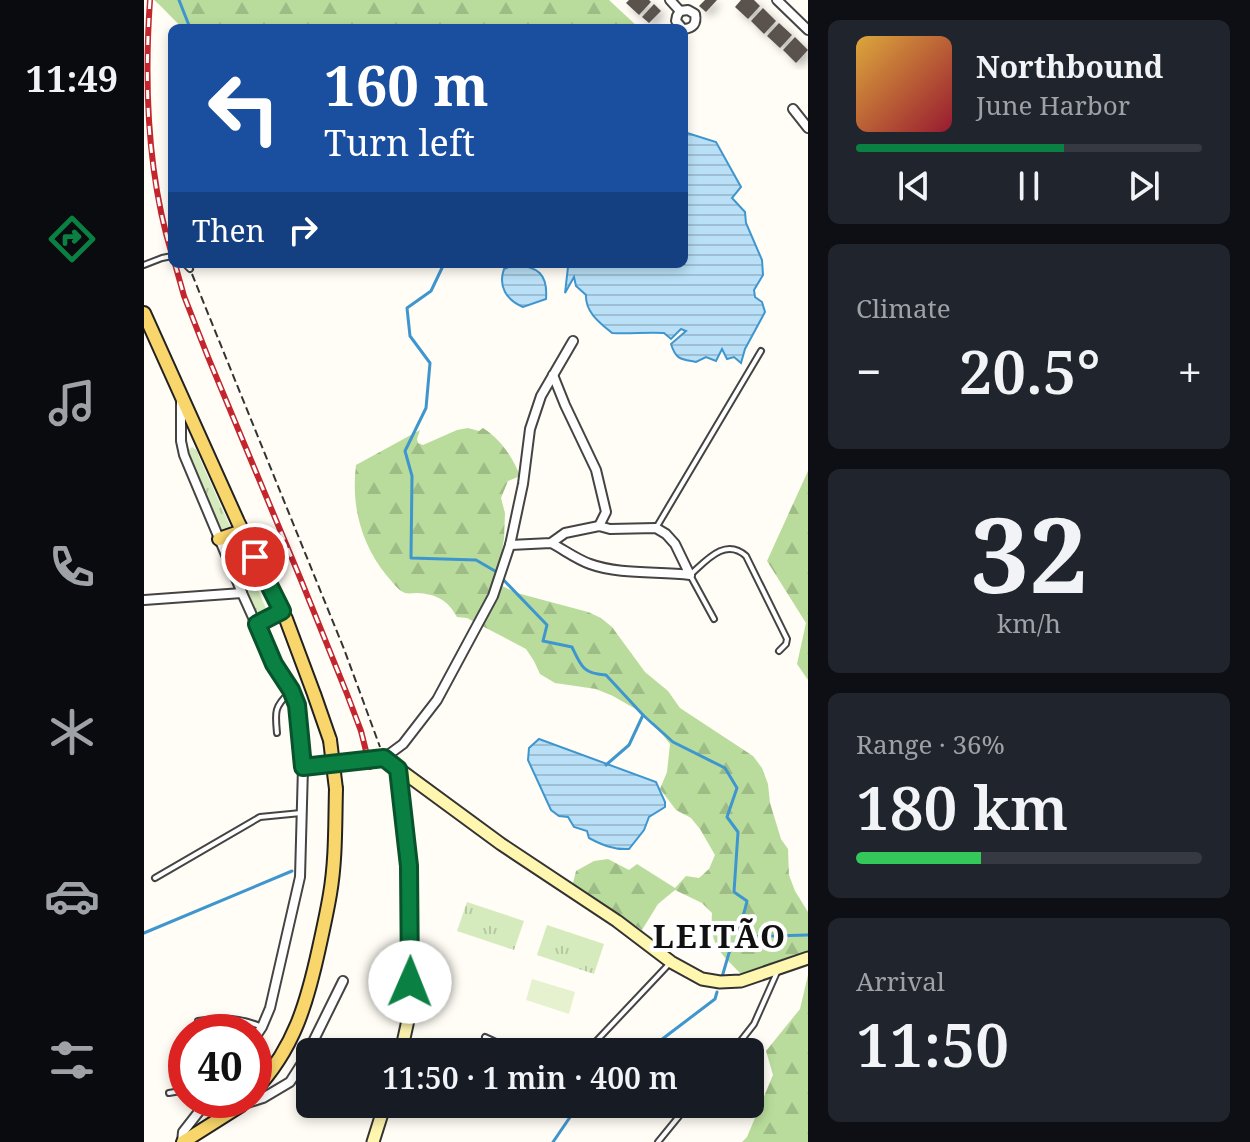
<!DOCTYPE html>
<meta charset="utf-8">
<style>
:root{--surface:#171b24;--page:#20242c;--text:#f1f3f6;--muted:#9ea1a6;--line:#363941;--accent:#0b8043}
body{margin:0;font-family:"Noto Serif",serif;background:var(--page);color:var(--text);height:100vh;display:flex;flex-direction:column;font-size:30px;white-space:nowrap}
*{box-sizing:border-box;margin:0}
p{font-size:26px;color:var(--muted)}
.icon{flex:none;width:44px;height:44px;fill:none;stroke:currentColor;stroke-width:2;stroke-linecap:round;stroke-linejoin:round}
.map{position:relative;flex:1;overflow:hidden}
.side{display:flex;flex-direction:column;gap:20px;padding:20px;background:#0d0f14;width:442px}
.side>*{flex:none}
.guide{position:absolute;left:24px;top:24px;width:520px;height:244px;border-radius:12px;box-shadow:0 4px 12px #0003;background:#1a4fa0;color:#fff;overflow:hidden}
.speed{position:absolute;left:24px;top:1014px;display:flex;gap:16px;font-size:40px;font-weight:700;text-align:center}
.speed>*{display:grid;place-content:center;width:104px;height:104px;border-radius:50%;background:var(--surface);box-shadow:0 4px 12px #0003;line-height:1}
.speed .limit{border:12px solid #d22;background:#fff;color:#111}
.pin{position:absolute;display:grid;place-items:center;width:68px;height:68px;color:#fff;margin:-34px;border:4px solid #fff;border-radius:50%;box-shadow:0 2px 8px #0007}
.me{position:absolute;width:88px;margin:-44px;rotate:1deg;stroke-linejoin:round;filter:drop-shadow(0 0 6px #0008)}
.turn{display:flex;align-items:center;gap:28px;height:168px;padding:0 24px;font-size:36px}
.turn .icon{width:104px;height:104px;stroke-width:2.5}
.turn b{display:block;font-size:56px;line-height:68px}
.then{display:flex;align-items:center;height:76px;padding:0 24px;background:#0003;gap:16px;font-size:30px}
.big{font-size:60px;font-weight:600;line-height:1.1}
.side .tile{flex:1;display:flex;flex-direction:column;justify-content:center;gap:12px;min-width:0;padding:0 28px;border-radius:12px;background:var(--page)}
.side .dial{align-items:center;gap:0}
.dial b{font-size:104px;line-height:1}
.song{display:flex;align-items:center;gap:24px}
.cover{width:96px;height:96px;border-radius:12px;background:linear-gradient(135deg,hsl(40 70% 55%),hsl(350 70% 35%))}
.played{height:8px;border-radius:4px;background:linear-gradient(90deg,var(--accent) 60%,var(--line) 60%)}
.keys{display:flex;justify-content:space-around;direction:ltr}
.heat{display:flex;justify-content:space-between;align-items:center;font-size:44px;direction:ltr}
.charge{height:12px;border-radius:6px;background:linear-gradient(90deg,#34c759 36%,var(--line) 0)}
.trip{position:absolute;left:152px;top:1038px;width:468px;height:80px;border-radius:12px;background:var(--surface);box-shadow:0 4px 12px #0003;font-weight:600;line-height:80px;text-align:center}
main{display:flex;flex:1;min-height:0}
.tab-bar{display:flex;flex-direction:column;width:144px;justify-content:space-around;align-items:center;background:#090b0e;color:var(--muted)}
.tab-bar .icon{width:56px;height:56px}
.tab-bar .active{color:var(--accent)}
.tab-bar b{font-size:36px;color:var(--text)}
.map>svg:first-child{display:block}
.grass{fill:url(#grass-tufts)}
.forest{fill:url(#forest-firs)}
.pitch{fill:#e6f2cf}
.water{fill:url(#water-rules);stroke:#3f96cf;stroke-width:2}
.lines{fill:none;stroke-linecap:round;stroke-linejoin:round}
.stream{stroke:#3f96cf;stroke-width:3}
.building{fill:#5a524d;filter:url(#shadow)}
.lane-casing{stroke:#444;stroke-width:8}
.street-casing{stroke:#444;stroke-width:12}
.secondary-casing{stroke:#333;stroke-width:15}
.primary-casing{stroke:#222;stroke-width:16}
.path{stroke:#333;stroke-width:2;stroke-dasharray:8 4;stroke-linecap:butt}
.lane{stroke:#fff;stroke-width:4}
.street{stroke:#fff;stroke-width:8}
.secondary{stroke:#fff6b0;stroke-width:11}
.primary{stroke:#f9d66b;stroke-width:12}
.rail-casing{stroke:#c4262e;stroke-width:6}
.rail{stroke:#fff;stroke-width:3;stroke-dasharray:9;stroke-linecap:butt}
.primary-bridge-casing{stroke:#222;stroke-width:16;stroke-linecap:butt}
.primary-bridge{stroke:#f9d66b;stroke-width:12}
.route-casing{stroke:#07532c;stroke-width:20}
.route{stroke:#0b8043;stroke-width:14}
.labels{text-anchor:middle;dominant-baseline:central;stroke-width:8;stroke-linejoin:round;paint-order:stroke}
.district-label{font-size:32px;font-weight:bold;letter-spacing:2px;fill:#111;stroke:#fff}
</style>
<main>
<nav class="tab-bar">
<b>11:49</b>
<svg class="icon active" aria-label="directions" viewBox="0 0 24 24"><path d="M12 3l9 9-9 9-9-9zM9 14v-3h6M13 9l2 2-2 2"/></svg>
<svg class="icon" aria-label="music" viewBox="0 0 24 24"><path d="M9 18V5l10-2v13"/><circle cx="6" cy="18" r="3"/><circle cx="16" cy="16" r="3"/></svg>
<svg class="icon" aria-label="phone" viewBox="0 0 24 24"><path d="M5 4h4l2 5-3 2q2 4 5 5l2-3 5 2v4C11 20 4 13 5 4z"/></svg>
<svg class="icon" aria-label="climate" viewBox="0 0 24 24"><path d="M12 3v18M4 7l16 10M4 17L20 7"/></svg>
<svg class="icon" aria-label="car" viewBox="0 0 24 24"><path d="M5 17H2v-5l4-1 3-4h7l3 4 3 1v5h-3M9 17h6M6 11h13"/><circle cx="7" cy="17" r="2"/><circle cx="17" cy="17" r="2"/></svg>
<svg class="icon" aria-label="filters" viewBox="0 0 24 24"><path d="M4 7h16M4 17h16"/><circle cx="9" cy="7" r="2"/><circle cx="15" cy="17" r="2"/></svg>
</nav>
<div class="map">
<svg width="664" height="1142" viewBox="0 0 664 1142">
<defs>
<pattern id="grass-tufts" width="24" height="20" patternUnits="userSpaceOnUse" patternTransform="scale(2)"><rect width="24" height="20" fill="#d5ebbd"/><path d="M3 7l-1-3M5 7V3M7 7l1-3M15 17l-1-3M17 17v-4M19 17l1-3" fill="none" stroke="#b6c8a1"/></pattern>
<pattern id="forest-firs" width="22" height="20" patternUnits="userSpaceOnUse" patternTransform="scale(2)"><rect width="22" height="20" fill="#b9dc9c"/><path d="M5 1l3.5 6h-7zM16 11l3.5 6h-7z" fill="#9ebc85"/></pattern>
<pattern id="water-rules" width="6" height="5" patternUnits="userSpaceOnUse" patternTransform="scale(2)"><rect width="6" height="5" fill="#b9e0f7"/><path d="M0 2.5h6" fill="none" stroke="#9ebfd3"/></pattern>
<filter id="shadow"><feDropShadow dx="4.5" dy="4.5" stdDeviation="4" flood-color="#0004"/></filter>
</defs>
<rect width="100%" height="100%" fill="#fffdf5"/>
<!-- grass -->
<g class="grass">
<polygon points="48,447 52,450 86,526 84,532 76,530 43,452"/>
<polygon points="91,541 94,543 123,611 122,616 117,617 111,610 85,549 85,546"/>
<polygon points="323,902 380,921 370,950 313,931"/>
<polygon points="403,925 460,944 450,974 393,955"/>
</g>
<!-- forest -->
<g class="forest">
<path d="M10,0H465L494,27V28H39C28,19 21,9 10,0Z"/>
<path d="M324,428L335,431L339,428C358,441 368,456 376,476L364,481L357,498L361,513L360,539L353,578L356,585L373,593L444,612L457,618L468,627L501,672L524,691L536,708L609,756L618,768L624,784L626,803L637,839L644,849L645,875L651,891L664,912V953L598,975C576,952 566,947 568,913L558,903L531,890L514,904L498,930L429,883L432,871L450,861L464,859L485,870L493,864L531,888L542,876L555,878L565,869L571,855L556,829L547,818L532,810L516,789L523,772L526,744L507,720L495,711L469,696L452,689L411,683L396,674L390,661L382,649L323,618L313,617C304,600 292,594 273,593C269,593 265,594 261,593C253,590 248,581 243,576C217,544 207,506 212,465L276,430L273,439L274,443L279,445L313,430Z"/>
<polygon points="664,471 664,680 653,664 662,623 623,561"/>
<polygon points="664,975 664,1142 598,1142 603,1137 629,1075 622,1051 656,1009"/>
</g>
<!-- pitch -->
<polygon class="pitch" points="388,979 431,992 425,1014 382,1000"/>
<!-- water -->
<g class="water">
<path d="M540,132L572,142L597,187L588,198L601,212L602,223L618,260L619,275L610,290L611,297L618,302L621,312L601,349L597,363L590,357L583,359L578,349L572,361L562,357L552,362C537,359 532,360 527,344L542,331L537,329L527,339L520,333C502,332 486,334 468,333C456,323 441,312 442,295L432,286L430,277L421,293L424,267L422,264H540Z"/>
<path d="M369,265C394,266 404,274 402,299L379,307C362,300 354,286 360,269Z"/>
<path d="M395,739L512,782L521,802V807L505,817L500,830L485,849C470,850 458,845 445,838L443,831L430,827L424,817L415,816L407,810L384,760L385,748Z"/>
</g>
<g class="lines">
<!-- stream -->
<g class="stream">
<polyline points="35,0 46,28"/>
<path d="M295,264L298,268L287,291L263,308L266,336L286,363L282,408L261,451L268,476L267,558L332,560L351,571L403,625L399,641L428,647C437,666 439,674 462,675L499,715L529,742L581,768L593,788L583,817L594,832L590,892L603,901L594,937L664,935"/>
<polyline points="462,765 485,745 499,715"/>
<polyline points="0,933 148,871"/>
<polyline points="578,977 585,953 594,937"/>
<polyline points="481,1052 479,1044 492,1045 502,1052"/>
<polyline points="508,1052 517,1040 571,999 573,992"/>
<polyline points="409,1142 435,1104"/>
</g>
</g>
<!-- building -->
<g class="building">
<polygon points="485,0 505,0 507,2 495,15 482,3"/>
<polygon points="561,0 573,0 562,12 555,6"/>
<polygon points="597,0 610,0 616,6 604,19 591,7"/>
<polygon points="510,4 517,11 505,23 498,17"/>
<polygon points="619,8 632,21 620,34 607,21"/>
<polygon points="635,23 648,35 636,48 623,36"/>
<polygon points="651,37 664,50 652,63 639,50"/>
</g>
<g class="lines">
<defs>
<g id="lane">
<polyline points="41,264 46,269"/>
<polyline points="0,265 18,258 28,256"/>
<polyline points="512,528 617,351"/>
<path d="M570,619L546,575C562,561 581,537 602,556L643,639L642,644L635,651"/>
<path d="M133,733C131,712 130,707 146,692"/>
<polyline points="11,878 116,817 157,813"/>
<path d="M54,1021C79,1017 93,1017 116,1026"/>
<polyline points="341,1037 374,1052"/>
<polyline points="442,1052 526,963"/>
<polyline points="588,1052 610,1024 634,970"/>
<polyline points="25,1093 42,1090"/>
<polyline points="514,1142 545,1104"/>
</g>
<g id="street">
<polyline points="526,0 536,11"/>
<polyline points="633,0 664,30"/>
<path d="M536,11L544,10L551,14C553,24 549,28 540,29"/>
<polyline points="536,11 533,16 532,21 538,28"/>
<polyline points="649,109 664,128"/>
<polyline points="409,375 421,405 452,470 462,512 455,526"/>
<polyline points="37,402 37,441 40,455 98,593 130,664 147,690 155,717 159,767 156,877 126,1008 118,1027 110,1039"/>
<path d="M366,545L407,543L421,533L455,526L466,529L512,528L522,534L531,544L546,575C515,571 476,575 446,564C432,559 419,549 407,543"/>
<polyline points="0,600 98,593"/>
<polyline points="159,767 240,758 259,744 293,700 349,596 366,545 379,484 386,429 397,396 429,341"/>
<polyline points="97,1105 119,1098 146,1082 160,1060 199,981"/>
<polyline points="38,1142 39,1132 64,1100"/>
</g>
<g id="secondary">
<polyline points="240,758 357,844 473,921 527,962 558,979 576,982 597,981 664,958"/>
<polyline points="254,769 265,866 266,982 264,1020 257,1052"/>
<polyline points="229,1142 241,1104"/>
</g>
<g id="primary">
<polyline points="0,313 94,522 142,619 170,694 186,740"/>
<polyline points="75,539 98,531"/>
<polyline points="113,624 138,611"/>
<path d="M110,1091C150,1049 163,1003 175,948C179,930 183,912 186,894C192,859 191,824 192,789"/>
<polyline points="39,1142 96,1106 102,1100"/>
</g>
</defs>
<!-- lane casing -->
<use href="#lane" class="lane-casing"/>
<!-- street casing -->
<use href="#street" class="street-casing"/>
<!-- secondary casing -->
<use href="#secondary" class="secondary-casing"/>
<!-- primary casing -->
<use href="#primary" class="primary-casing"/>
<!-- path -->
<polyline class="path" points="48,274 200,649 236,747"/>
<!-- lane -->
<use href="#lane" class="lane"/>
<!-- street -->
<use href="#street" class="street"/>
<!-- secondary -->
<use href="#secondary" class="secondary"/>
<!-- primary -->
<use href="#primary" class="primary"/>
<defs>
<g id="rail">
<path d="M6,0C0,86 3,173 28,255"/>
<polyline points="31,264 40,296 64,357 157,580 203,694 217,731 226,767"/>
</g>
</defs>
<!-- rail casing -->
<use href="#rail" class="rail-casing"/>
<!-- rail -->
<use href="#rail" class="rail"/>
<defs>
<polyline id="primary-bridge" points="186,740 192,789"/>
</defs>
<!-- primary-bridge casing -->
<use href="#primary-bridge" class="primary-bridge-casing"/>
<!-- primary-bridge -->
<use href="#primary-bridge" class="primary-bridge"/>
</g>
<g class="lines">
<defs>
<polyline id="route" points="111,557 138,611 113,624 130,664 147,690 153,705 159,767 240,758 254,769 265,866 266,982"/>
</defs>
<!-- route casing -->
<use href="#route" class="route-casing"/>
<!-- route -->
<use href="#route" class="route"/>
</g>
<g class="labels">
<!-- district labels -->
<g class="district-label">
<text x="576" y="935">LEITÃO</text>
</g>
</g>
</svg>
<div class="speed"><div class="limit">40</div></div>
<div class="pin" style="left:111px;top:557px;background:#d93025"><svg class="icon" aria-label="arrive" viewBox="0 0 24 24"><path d="M6 21V4h12l-3 4 3 4H6"/></svg></div>
<svg class="me" style="left:266px;top:982px" viewBox="-20 -20 40 40"><circle r="19" fill="#fff"/><path d="M0-13L10 11 0 6-10 11z" fill="#0b8043"/></svg>
<div class="trip">11:50 · 1 min · 400 m</div>
<div class="guide">
<div class="turn"><svg class="icon" aria-label="left" viewBox="0 0 24 24"><path d="M17 20v-9H6M10 6l-5 5 5 5"/></svg><div><b>160 m</b>Turn left</div></div>
<div class="then">Then<svg class="icon" aria-label="right" viewBox="0 0 24 24"><path d="M7 20v-9h11M14 6l5 5-5 5"/></svg></div>
</div>
</div>
<section class="side">
<div class="tile">
<div class="song"><i class="cover"></i><div><b>Northbound</b><p>June Harbor</p></div></div>
<div class="played"></div>
<div class="keys"><svg class="icon" aria-label="previous" viewBox="0 0 24 24"><path d="M18 5L8 12l10 7zM5 5v14"/></svg><svg class="icon" aria-label="pause" viewBox="0 0 24 24"><path d="M8 5v14M16 5v14"/></svg><svg class="icon" aria-label="next" viewBox="0 0 24 24"><path d="M6 5l10 7-10 7zM19 5v14"/></svg></div>
</div>
<div class="tile"><p>Climate</p>
<div class="heat"><a>−</a><b class="big">20.5°</b><a>+</a></div>
</div>
<div class="tile dial"><b>32</b><p>km/h</p></div>
<div class="tile"><p>Range · 36%</p><b class="big">180 km</b><div class="charge"></div></div>
<div class="tile"><p>Arrival</p><b class="big">11:50</b></div>
</section>
</main>
